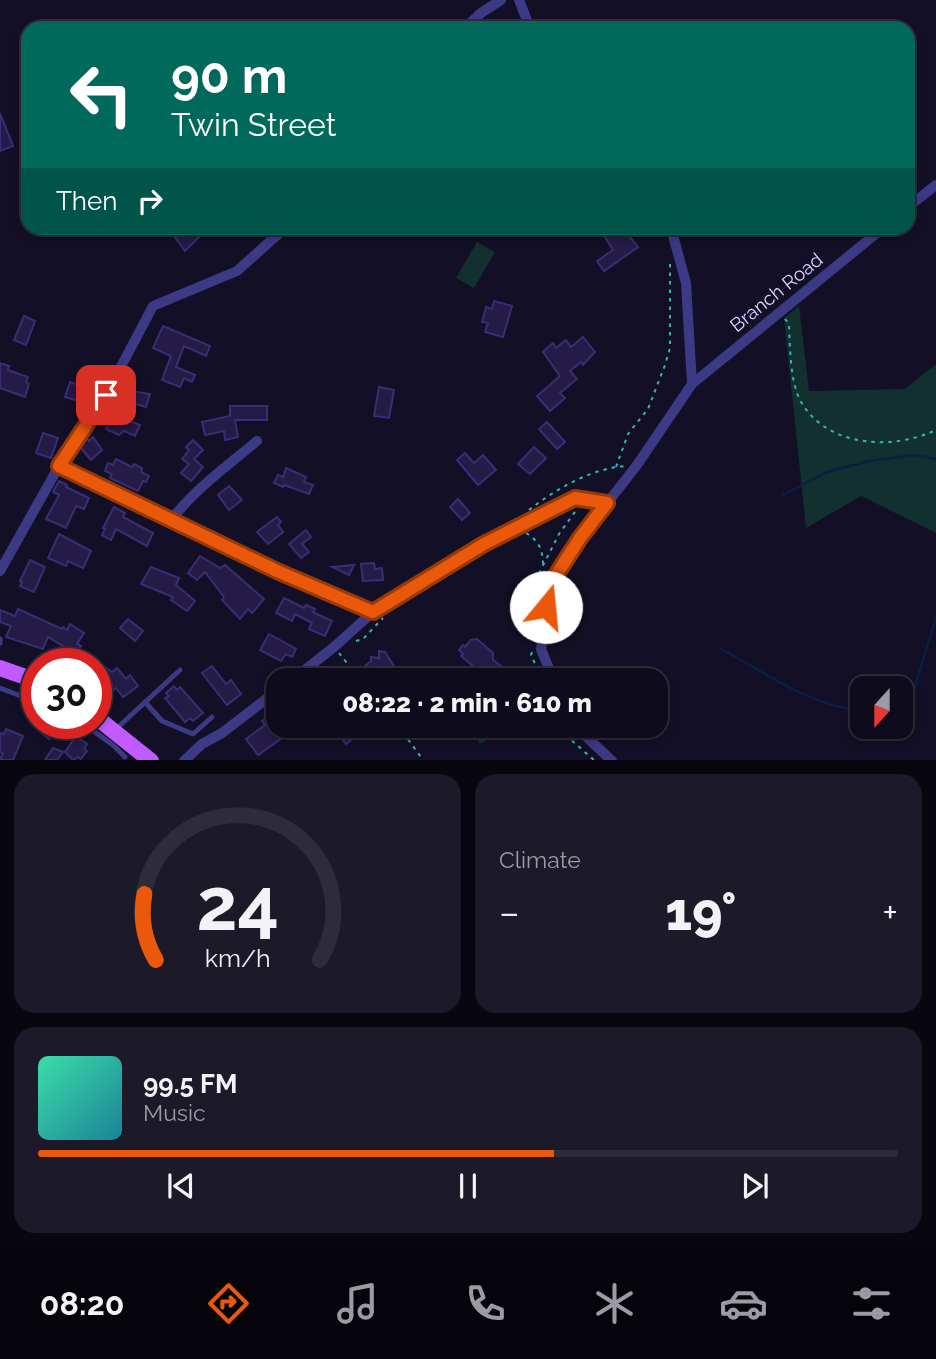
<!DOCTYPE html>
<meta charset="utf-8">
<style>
:root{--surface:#0e0b1c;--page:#1c1929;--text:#f1f3f6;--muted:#9b9ba3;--line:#2e2b3b;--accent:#ea580c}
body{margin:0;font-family:Raleway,sans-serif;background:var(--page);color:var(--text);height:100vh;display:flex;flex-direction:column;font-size:26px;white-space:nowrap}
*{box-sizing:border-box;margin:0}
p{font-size:23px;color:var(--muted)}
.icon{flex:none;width:38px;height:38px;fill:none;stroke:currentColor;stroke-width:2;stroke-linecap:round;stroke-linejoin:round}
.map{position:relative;height:760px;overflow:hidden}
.sheet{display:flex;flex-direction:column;gap:14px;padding:14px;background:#08060f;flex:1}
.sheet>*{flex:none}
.top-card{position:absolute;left:21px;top:21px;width:894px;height:214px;border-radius:21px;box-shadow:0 4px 10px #0003,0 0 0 2px var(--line);background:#00695c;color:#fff;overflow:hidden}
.needle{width:46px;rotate:201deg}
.buttons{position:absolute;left:850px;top:676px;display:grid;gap:14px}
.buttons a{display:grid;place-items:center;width:63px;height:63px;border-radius:14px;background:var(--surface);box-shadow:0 4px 10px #0003,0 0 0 2px var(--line);font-size:35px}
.speed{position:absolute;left:21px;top:648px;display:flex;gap:14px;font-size:35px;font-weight:700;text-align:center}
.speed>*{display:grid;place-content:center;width:91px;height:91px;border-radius:50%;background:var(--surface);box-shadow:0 4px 10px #0003,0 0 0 2px var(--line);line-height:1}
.speed .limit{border:10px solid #d22;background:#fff;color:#111}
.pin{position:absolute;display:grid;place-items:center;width:60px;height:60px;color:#fff;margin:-30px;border-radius:14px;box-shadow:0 4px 10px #0006}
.me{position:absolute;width:77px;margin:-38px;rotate:17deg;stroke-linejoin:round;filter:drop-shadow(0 0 5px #0008)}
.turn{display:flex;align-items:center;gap:24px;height:147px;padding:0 35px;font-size:32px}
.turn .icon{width:91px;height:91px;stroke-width:2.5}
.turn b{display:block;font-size:49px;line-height:60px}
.then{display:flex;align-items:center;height:66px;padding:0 35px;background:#0003;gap:14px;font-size:26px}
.big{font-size:52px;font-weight:800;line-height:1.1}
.sheet .card{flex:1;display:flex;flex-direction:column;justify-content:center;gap:10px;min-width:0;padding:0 24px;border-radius:21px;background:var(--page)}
.sheet .dial{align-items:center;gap:0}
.dial svg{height:182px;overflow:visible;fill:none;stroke:var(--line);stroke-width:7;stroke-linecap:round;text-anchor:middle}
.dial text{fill:var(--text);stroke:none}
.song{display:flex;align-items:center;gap:21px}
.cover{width:84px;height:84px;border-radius:10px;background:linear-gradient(135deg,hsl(160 70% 55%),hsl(190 70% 35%))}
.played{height:7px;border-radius:4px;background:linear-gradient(90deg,var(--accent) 60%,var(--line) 60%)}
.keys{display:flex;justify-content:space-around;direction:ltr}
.heat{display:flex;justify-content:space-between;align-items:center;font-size:38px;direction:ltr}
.sheet .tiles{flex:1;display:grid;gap:14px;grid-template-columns:1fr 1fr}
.card:last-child{grid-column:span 2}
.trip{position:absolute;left:266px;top:668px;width:402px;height:70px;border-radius:21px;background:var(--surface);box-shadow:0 4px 10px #0003,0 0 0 2px var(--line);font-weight:800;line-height:70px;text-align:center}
.tabs{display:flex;height:112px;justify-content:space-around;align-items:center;background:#06040b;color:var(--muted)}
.tabs .icon{width:49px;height:49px}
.tabs .on{color:var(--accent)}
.tabs b{font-size:32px;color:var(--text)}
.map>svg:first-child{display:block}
.green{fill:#12302f}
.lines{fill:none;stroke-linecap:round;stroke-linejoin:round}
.stream{stroke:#0a1f44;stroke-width:2.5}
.building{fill:#241b47;stroke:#3b2d73;stroke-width:2}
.path{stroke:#2fb8b0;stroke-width:2;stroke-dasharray:3.5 5;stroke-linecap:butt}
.service{stroke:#3d3a85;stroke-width:5}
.minor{stroke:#3d3a85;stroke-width:10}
.primary{stroke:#c25bff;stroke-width:16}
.route-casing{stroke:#983908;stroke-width:18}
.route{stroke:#ea580c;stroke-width:12}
.labels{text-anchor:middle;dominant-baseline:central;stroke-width:7;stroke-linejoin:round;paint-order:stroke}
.street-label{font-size:19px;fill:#d9d4ff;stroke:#130f26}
</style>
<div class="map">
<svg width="936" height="761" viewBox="0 0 936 761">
<rect width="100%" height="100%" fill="#130f26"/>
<!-- green -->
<g class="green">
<polygon points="477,242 495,252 474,288 456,278"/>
<polygon points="799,306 809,391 905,389 936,364 936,533 861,496 806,528 784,318"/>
<polygon points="470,726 490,726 495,735 480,744"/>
</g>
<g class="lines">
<!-- stream -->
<g class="stream">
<polyline points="783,495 827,472 869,461 914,455 936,459"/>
<path d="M719,648C765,672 809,706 863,711"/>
<polyline points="901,707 912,697 936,617"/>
</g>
</g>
<!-- building -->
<g class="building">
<polygon points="0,113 13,146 0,151"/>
<polygon points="182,228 190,228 193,230 195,228 202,234 185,251 174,236"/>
<polygon points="619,228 631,228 635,234 630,237 638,247 604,271 597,261 613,250 605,237"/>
<polygon points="494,301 512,306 503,337 485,332 488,323 482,322 486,307 492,309"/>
<polygon points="24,316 35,321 26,345 14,340"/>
<polygon points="163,326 210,346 206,356 184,346 176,367 195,375 192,382 184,378 180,387 162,380 171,356 153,348"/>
<polygon points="583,337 595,352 583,365 581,362 570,371 577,379 560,393 565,398 550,411 537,396 560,376 543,352 553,343 556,348 566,340 571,347"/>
<polygon points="0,363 9,366 8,370 28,377 26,382 29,384 25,397 0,388"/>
<polygon points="70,382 87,388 84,399 78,397 76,400 65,397"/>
<polygon points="379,387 394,390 389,418 374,416"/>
<polygon points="125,390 150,394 146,407 122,400"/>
<polygon points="230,406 267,406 267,420 235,420 238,437 225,440 224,431 205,435 202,422 230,416"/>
<polygon points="111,417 128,424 130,421 140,425 135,436 124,431 125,430 119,435 106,429"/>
<polygon points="547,422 565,442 557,449 539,429"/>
<polygon points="43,433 58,438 51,458 36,453"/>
<polygon points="93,437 102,450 91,460 81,448 86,438 89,441"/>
<polygon points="193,440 203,450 194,459 203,467 191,481 181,473 189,464 182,459 189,450 186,447"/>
<polygon points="534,447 546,458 530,474 518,464"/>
<polygon points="465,453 474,463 483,455 496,470 478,485 457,460"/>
<polygon points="116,459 132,467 134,464 142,468 141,472 149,476 146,482 143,481 138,491 110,478 112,474 105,471 108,463 113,465"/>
<polygon points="286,468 306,477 304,482 313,485 309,494 284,485 283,487 274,483 278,475 283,477"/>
<polygon points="59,481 67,485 66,487 89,498 84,509 76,506 66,528 46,519 59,495 53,492"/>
<polygon points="229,486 242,500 229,510 218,495"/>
<polygon points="458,499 470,513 462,520 450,507"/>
<polygon points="114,507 125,513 123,517 153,533 147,546 116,529 111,540 102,535 105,529 103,528"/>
<polygon points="277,517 281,522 278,525 283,532 268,544 257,532"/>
<polygon points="306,530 311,537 302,544 309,552 301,558 289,544"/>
<polygon points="59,534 91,551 83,568 68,561 66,566 48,558"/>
<polygon points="200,556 220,568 225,565 264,599 252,613 248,609 240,619 222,600 224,597 205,572 197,580 188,573"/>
<polygon points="30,560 45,567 34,592 20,586 22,582 20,581"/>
<polygon points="374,563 375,569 382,568 383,580 363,581 361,564"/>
<polygon points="354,565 349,575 332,567"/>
<polygon points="151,567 179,578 176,585 195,601 187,611 171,600 173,597 141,584"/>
<polygon points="284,598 304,608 306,605 315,609 313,612 332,621 325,636 309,629 312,623 295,614 292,621 276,613"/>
<polygon points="18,609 62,629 63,627 67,630 70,624 84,633 77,644 81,646 76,654 48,637 43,649 6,637 11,626 0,622 0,610 15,616"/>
<polygon points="128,619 143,631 135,641 120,628"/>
<polygon points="269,634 296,649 292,657 286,654 281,661 260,650"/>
<polygon points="477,639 493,653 493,660 505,669 495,681 485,681 478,674 480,672 461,656 463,654 459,650 463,645 465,647 471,640"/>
<polygon points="379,651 385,652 397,671 391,676 387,670 374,680 364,667 371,661 371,657 379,658"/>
<polygon points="96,661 112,672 117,668 126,679 130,675 138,686 123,697 116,688 105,698 96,685"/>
<polygon points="212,666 226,684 231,680 241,694 227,705 202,673"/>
<polygon points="174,686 177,690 180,687 203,713 193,721 190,718 185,722 165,698 169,696 166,693"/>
<polygon points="278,710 278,726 283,726 289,733 258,755 246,739 265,725 262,721"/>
<polygon points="44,723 62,723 49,739 38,730"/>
<polygon points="333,726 369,726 346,744"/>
<polygon points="6,729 23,736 13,760 0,760 3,753 0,752 0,733 4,734"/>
<polygon points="76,736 87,744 84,749 87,751 81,759 78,757 73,760 65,752"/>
<polygon points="53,748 63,752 57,760 45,760"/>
</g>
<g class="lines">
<!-- path -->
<g class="path">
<path d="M785,319L789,324C790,346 790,381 800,400C825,447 892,451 936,430"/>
<polyline points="616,467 628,434 648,409 665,365 670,348 670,261"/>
<path d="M529,510C556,489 590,469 625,466"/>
<path d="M526,533C539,541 543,550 543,566"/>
<polyline points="537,605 532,587 559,534 577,509"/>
<polyline points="356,641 363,639 383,618"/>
<polyline points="532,652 531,655 542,679"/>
<polyline points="339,653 361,681"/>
<polyline points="398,726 424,761"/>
<polyline points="564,726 569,738 595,761"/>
</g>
<!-- service -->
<g class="service">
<polyline points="0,639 0,643"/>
<polyline points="0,688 37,702"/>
<polyline points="145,702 162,721 193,734 212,717"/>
<polyline points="82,723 113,745 125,757"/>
<polyline points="116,729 180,670"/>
</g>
<!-- minor -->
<g class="minor">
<polyline points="519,0 530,28"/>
<polyline points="465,28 481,13 501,0"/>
<polyline points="908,207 936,185"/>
<polyline points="692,384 883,228"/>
<polyline points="59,466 277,571 373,612"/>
<path d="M171,520C195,489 227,466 257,441"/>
<polyline points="0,571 59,466 106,395 153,306 237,271 285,228"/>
<polyline points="291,681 334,647 373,612 504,533 575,498 607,503"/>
<polyline points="554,681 541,649 549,586 580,538 637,465 692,384 686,283 671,228"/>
<polyline points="575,726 612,761"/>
<polyline points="184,761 202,744 222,733 278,690"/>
</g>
<!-- primary -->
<g class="primary">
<polyline points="0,668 37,681"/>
<polyline points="96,717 151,761"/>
</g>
</g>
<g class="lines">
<defs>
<polyline id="route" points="106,395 59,466 277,571 373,612 484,544 575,498 607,503 580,538 549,586 546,607"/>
</defs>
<!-- route casing -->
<use href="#route" class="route-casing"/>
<!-- route -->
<use href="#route" class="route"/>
</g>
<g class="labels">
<!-- street labels -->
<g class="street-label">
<text transform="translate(776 292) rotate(-39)">Branch Road</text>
</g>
</g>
</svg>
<div class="buttons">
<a><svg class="needle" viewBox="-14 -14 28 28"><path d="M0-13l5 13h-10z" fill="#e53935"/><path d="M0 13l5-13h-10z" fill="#9b9ba3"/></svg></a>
</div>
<div class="speed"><div class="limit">30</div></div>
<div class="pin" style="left:106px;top:395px;background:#d93025"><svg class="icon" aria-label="arrive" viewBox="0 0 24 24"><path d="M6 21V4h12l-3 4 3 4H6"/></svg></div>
<svg class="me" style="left:546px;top:607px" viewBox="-20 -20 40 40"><circle r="19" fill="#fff"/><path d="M0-13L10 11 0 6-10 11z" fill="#ea580c"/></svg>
<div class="trip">08:22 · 2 min · 610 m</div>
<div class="top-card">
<div class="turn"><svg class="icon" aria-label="left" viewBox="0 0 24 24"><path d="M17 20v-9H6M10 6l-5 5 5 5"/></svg><div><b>90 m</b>Twin Street</div></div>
<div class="then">Then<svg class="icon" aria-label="right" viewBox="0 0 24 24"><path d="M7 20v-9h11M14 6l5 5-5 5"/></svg></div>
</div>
</div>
<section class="sheet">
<div class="tiles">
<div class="card dial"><svg viewBox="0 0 100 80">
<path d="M14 69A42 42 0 1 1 86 69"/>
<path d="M14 69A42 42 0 0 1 9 40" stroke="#ea580c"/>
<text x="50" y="56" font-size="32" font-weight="700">24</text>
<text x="50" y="72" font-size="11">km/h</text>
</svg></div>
<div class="card"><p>Climate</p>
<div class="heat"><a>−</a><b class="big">19°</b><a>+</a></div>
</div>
<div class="card">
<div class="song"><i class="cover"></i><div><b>99.5 FM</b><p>Music</p></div></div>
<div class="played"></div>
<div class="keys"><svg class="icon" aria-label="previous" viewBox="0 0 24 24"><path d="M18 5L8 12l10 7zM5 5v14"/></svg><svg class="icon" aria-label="pause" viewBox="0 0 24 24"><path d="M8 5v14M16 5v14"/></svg><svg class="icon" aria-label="next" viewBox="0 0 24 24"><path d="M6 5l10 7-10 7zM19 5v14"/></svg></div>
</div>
</div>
</section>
<nav class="tabs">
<b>08:20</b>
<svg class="icon on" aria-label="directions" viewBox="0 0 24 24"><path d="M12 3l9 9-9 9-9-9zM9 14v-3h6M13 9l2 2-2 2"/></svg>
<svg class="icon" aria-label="music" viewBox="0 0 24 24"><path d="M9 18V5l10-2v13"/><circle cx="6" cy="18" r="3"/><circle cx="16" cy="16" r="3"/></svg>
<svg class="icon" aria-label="phone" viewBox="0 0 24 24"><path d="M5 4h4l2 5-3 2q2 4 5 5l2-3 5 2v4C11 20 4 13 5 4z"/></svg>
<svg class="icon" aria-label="climate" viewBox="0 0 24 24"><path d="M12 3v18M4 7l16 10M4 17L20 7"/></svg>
<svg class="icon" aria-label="car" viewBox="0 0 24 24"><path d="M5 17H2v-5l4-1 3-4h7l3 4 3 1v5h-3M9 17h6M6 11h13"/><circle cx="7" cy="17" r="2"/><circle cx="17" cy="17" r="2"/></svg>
<svg class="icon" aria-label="filters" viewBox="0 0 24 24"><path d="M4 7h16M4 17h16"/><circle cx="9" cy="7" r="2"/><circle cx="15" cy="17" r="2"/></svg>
</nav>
